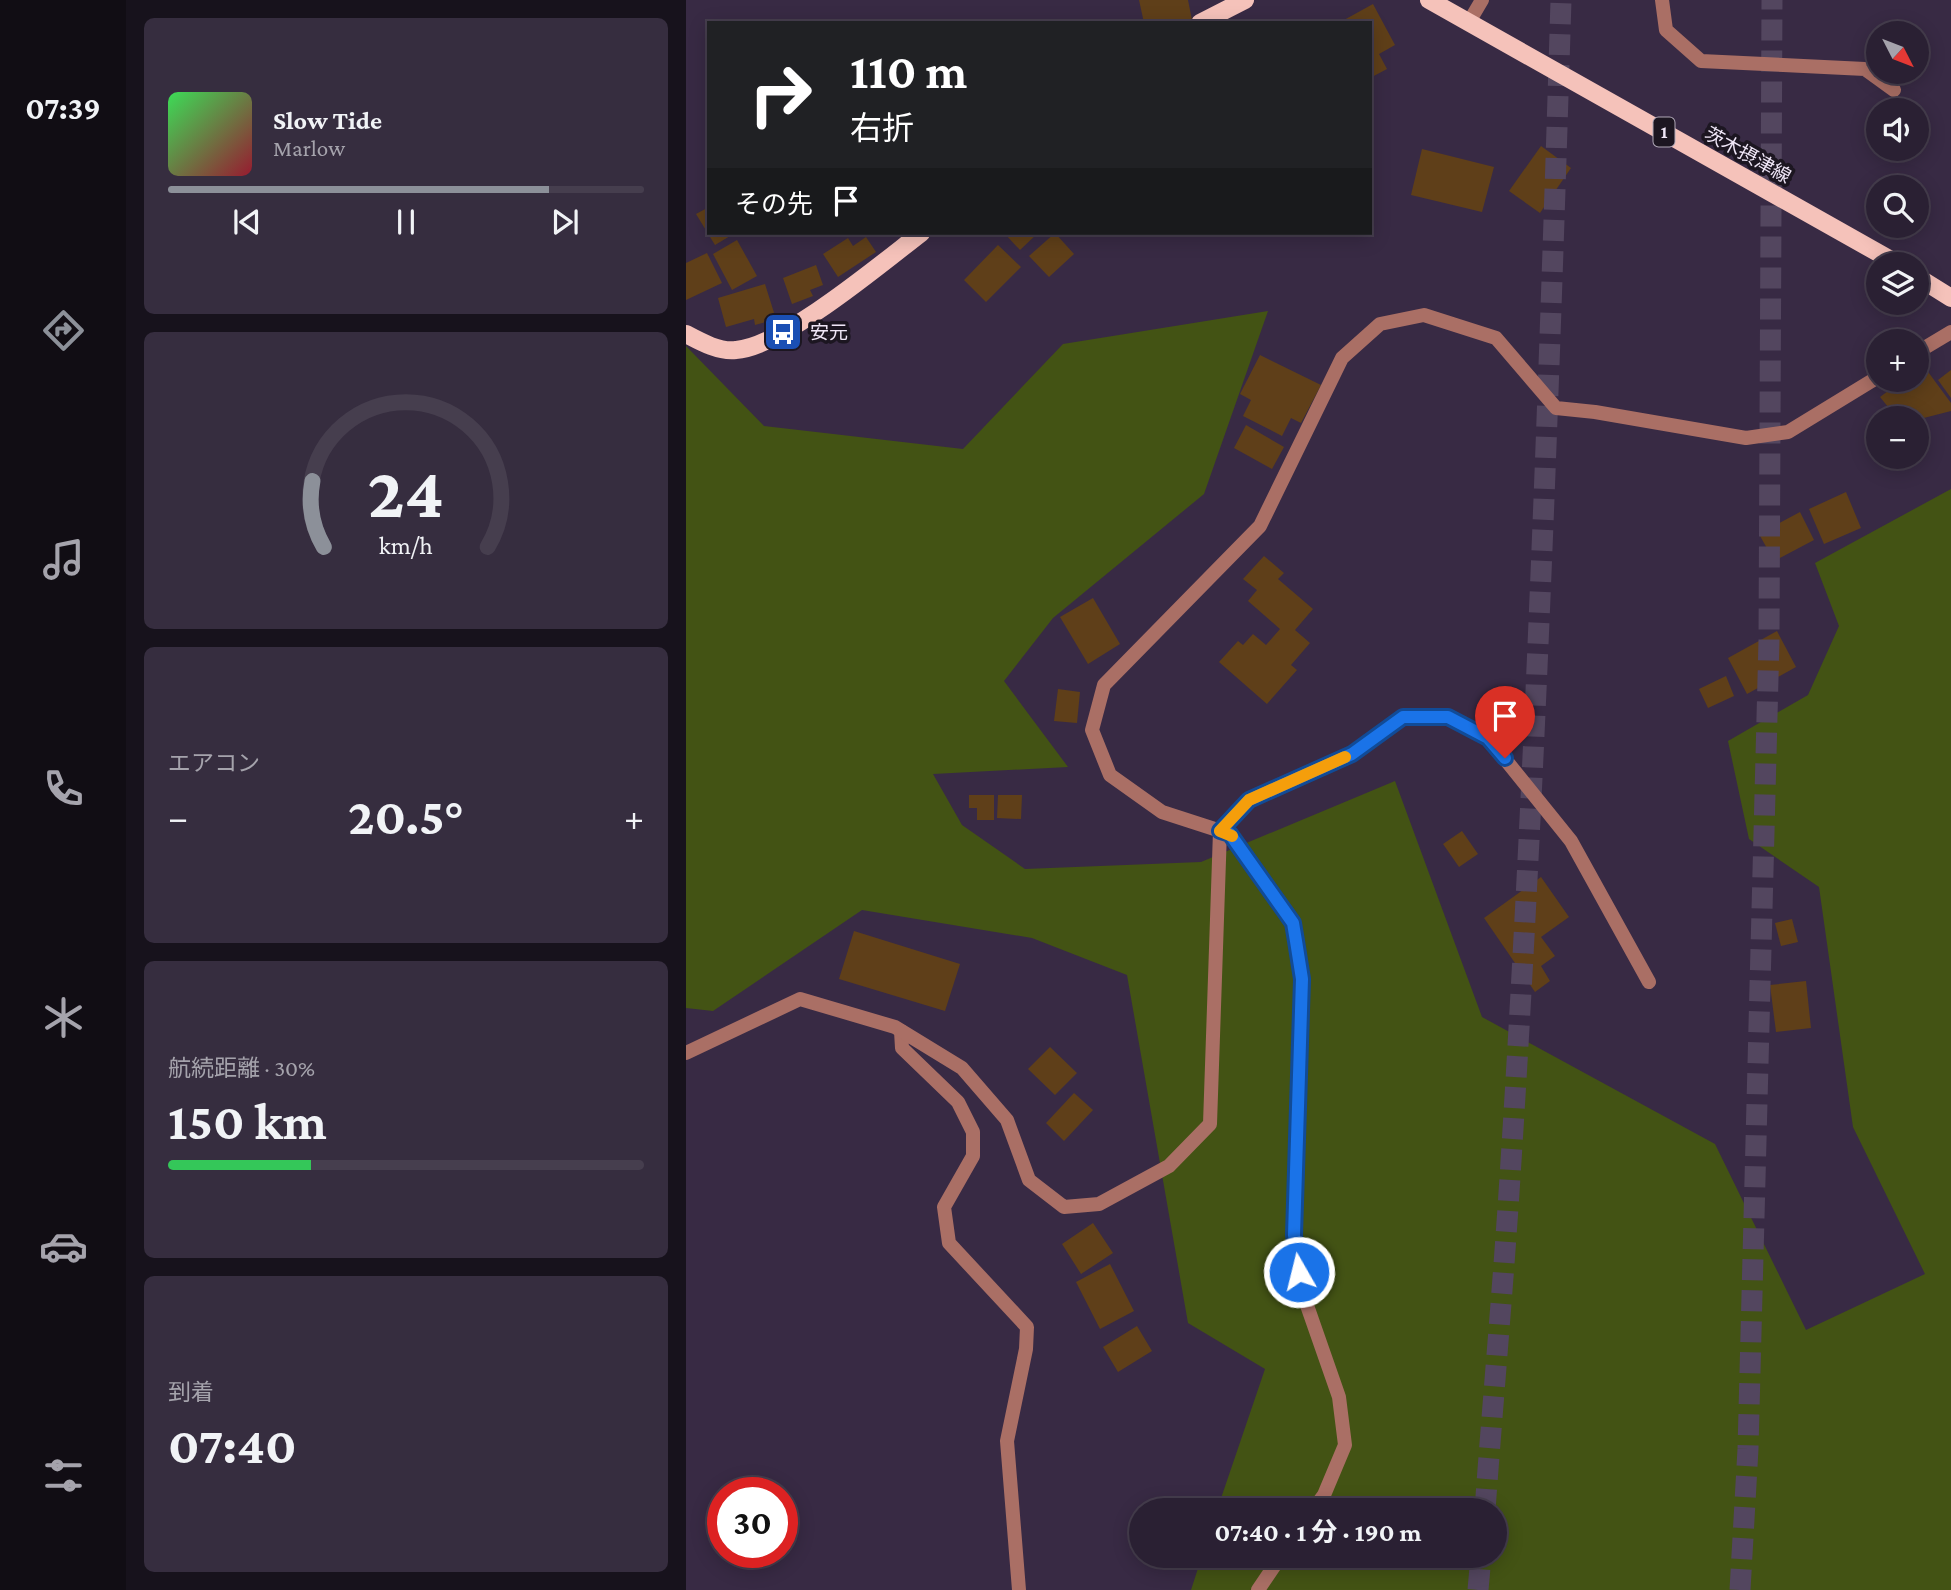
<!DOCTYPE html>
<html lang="ja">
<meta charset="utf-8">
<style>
:root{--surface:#2a2033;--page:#362d3f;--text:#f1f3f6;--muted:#a5a3ac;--line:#463e4e;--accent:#8c9099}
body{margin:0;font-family:"Crimson Pro","Noto Sans JP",serif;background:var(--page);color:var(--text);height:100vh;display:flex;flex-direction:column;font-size:26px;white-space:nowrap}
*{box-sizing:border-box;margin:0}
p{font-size:23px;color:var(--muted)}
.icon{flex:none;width:38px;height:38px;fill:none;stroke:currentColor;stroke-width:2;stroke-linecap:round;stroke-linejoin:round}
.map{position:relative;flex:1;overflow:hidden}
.sheet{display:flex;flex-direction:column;gap:18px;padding:18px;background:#17121c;width:560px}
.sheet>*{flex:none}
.hud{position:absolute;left:21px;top:21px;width:665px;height:214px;border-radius:0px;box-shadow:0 4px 18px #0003,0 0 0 2px var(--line);background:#202124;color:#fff;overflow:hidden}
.needle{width:46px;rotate:132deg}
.fabs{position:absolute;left:1180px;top:21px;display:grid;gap:14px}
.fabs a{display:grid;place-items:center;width:63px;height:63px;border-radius:50%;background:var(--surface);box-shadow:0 4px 18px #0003,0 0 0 2px var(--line);font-size:35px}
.speed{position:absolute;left:21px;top:1477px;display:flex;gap:14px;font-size:35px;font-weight:700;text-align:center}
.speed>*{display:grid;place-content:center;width:91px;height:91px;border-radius:50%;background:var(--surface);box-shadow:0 4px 18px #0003,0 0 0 2px var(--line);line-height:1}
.speed .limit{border:10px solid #d22;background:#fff;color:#111}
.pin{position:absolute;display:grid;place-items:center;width:60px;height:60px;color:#fff;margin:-72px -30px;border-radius:50% 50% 50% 0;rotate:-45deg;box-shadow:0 0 7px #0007}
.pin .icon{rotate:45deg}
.me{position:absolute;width:77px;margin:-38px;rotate:352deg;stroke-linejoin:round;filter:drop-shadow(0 0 5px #0008)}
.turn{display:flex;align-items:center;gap:24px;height:147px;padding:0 28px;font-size:32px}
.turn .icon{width:91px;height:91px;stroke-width:2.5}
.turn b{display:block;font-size:49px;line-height:60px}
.then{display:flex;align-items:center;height:66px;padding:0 28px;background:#0003;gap:14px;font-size:26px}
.big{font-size:52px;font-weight:700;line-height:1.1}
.sheet .widget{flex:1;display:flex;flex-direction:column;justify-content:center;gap:10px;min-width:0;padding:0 24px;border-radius:10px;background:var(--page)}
.sheet .dial{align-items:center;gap:0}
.dial svg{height:182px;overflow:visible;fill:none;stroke:var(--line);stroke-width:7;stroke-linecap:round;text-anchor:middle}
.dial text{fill:var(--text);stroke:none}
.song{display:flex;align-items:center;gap:21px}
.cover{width:84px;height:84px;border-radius:10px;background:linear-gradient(135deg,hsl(130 70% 55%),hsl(350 70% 35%))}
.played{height:7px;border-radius:4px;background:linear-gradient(90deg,var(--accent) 80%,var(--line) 80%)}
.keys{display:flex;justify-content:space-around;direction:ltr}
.heat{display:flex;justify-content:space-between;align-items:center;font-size:38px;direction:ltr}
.charge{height:10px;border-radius:5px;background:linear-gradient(90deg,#34c759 30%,var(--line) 0)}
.trip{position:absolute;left:443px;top:1498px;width:378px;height:70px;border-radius:35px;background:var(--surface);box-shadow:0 4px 18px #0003,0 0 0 2px var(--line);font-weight:700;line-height:70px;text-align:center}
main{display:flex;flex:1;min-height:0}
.dock{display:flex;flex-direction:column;width:126px;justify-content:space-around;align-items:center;background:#110d14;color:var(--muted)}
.dock .icon{width:49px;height:49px}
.dock .selected{color:var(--accent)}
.dock b{font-size:32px;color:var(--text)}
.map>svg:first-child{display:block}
.green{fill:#435314}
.building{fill:#5f3f19}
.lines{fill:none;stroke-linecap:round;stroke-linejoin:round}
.motorway-tunnel{stroke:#53465f;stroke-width:21;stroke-dasharray:21 10;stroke-linecap:butt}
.minor{stroke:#aa6f65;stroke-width:14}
.primary{stroke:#f5c2ba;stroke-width:18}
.route-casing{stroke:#114b97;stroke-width:18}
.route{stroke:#1a73e8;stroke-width:12}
.slow{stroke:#f59e0b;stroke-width:12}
.labels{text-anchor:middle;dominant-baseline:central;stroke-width:7;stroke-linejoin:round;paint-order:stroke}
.shield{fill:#1c1621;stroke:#b0a8b7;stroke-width:2}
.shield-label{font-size:18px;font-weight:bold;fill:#efe6f7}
.street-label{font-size:19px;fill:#efe6f7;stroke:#1c1621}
.poi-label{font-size:19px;fill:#efe6f7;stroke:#1c1621;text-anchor:start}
</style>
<main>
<nav class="dock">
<b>07:39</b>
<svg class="icon selected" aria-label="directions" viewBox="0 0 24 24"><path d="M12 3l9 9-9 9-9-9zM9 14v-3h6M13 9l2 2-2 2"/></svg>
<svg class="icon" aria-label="music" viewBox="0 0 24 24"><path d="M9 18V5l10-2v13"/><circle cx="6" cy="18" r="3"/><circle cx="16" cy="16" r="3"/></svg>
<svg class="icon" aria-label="phone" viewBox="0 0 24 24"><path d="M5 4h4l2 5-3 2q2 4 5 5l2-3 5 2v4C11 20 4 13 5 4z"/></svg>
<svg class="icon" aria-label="climate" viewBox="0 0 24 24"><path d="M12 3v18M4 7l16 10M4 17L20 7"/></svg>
<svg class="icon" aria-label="car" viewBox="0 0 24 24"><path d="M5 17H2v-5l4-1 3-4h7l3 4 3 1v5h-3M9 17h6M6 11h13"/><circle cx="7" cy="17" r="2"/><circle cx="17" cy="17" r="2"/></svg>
<svg class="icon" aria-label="filters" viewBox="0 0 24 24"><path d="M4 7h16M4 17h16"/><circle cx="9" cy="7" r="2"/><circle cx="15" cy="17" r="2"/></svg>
</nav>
<section class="sheet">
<div class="widget">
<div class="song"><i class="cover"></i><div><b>Slow Tide</b><p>Marlow</p></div></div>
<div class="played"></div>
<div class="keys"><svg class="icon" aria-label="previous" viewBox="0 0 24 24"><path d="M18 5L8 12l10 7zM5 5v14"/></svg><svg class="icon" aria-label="pause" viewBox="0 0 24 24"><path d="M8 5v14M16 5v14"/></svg><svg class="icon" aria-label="next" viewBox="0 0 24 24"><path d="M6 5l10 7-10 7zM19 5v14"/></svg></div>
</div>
<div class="widget dial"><svg viewBox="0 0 100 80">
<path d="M14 69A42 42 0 1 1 86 69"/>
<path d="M14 69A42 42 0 0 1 9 40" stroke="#8c9099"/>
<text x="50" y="56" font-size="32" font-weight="700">24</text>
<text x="50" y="72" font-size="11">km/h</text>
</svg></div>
<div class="widget"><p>エアコン</p>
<div class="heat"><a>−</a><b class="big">20.5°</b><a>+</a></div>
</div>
<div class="widget"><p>航続距離 · 30%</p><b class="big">150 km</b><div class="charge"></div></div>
<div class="widget"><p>到着</p><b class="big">07:40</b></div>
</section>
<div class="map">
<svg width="1265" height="1590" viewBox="0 0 1265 1590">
<rect width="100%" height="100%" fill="#382a44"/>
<!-- green -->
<polygon class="green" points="582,311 518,494 367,618 318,681 382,767 247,774 276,825 339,869 515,862 709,781 796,1017 1029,1144 1120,1330 1239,1274 1167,1127 1133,887 1063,839 1042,741 1122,695 1153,626 1129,563 1265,489 1265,1590 505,1590 516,1556 808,1556 808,1510 531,1510 579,1369 502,1323 441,975 346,938 176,910 27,1011 0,1008 0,346 78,426 277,449 377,344"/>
<!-- building -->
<g class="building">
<polygon points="453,0 502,0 506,20 492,23 458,23"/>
<polygon points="687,4 709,45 693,54 701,69 684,78 684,23 660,23 658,20"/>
<polygon points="855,146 885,168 854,213 823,191"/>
<polygon points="736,149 808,167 796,212 725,195"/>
<polygon points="23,207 23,233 49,233 29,245 10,214"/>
<polygon points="318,233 352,233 334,250"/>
<polygon points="369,233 388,254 363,277 343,256"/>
<polygon points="180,237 190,252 152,277 137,254 162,238 167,246"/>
<polygon points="51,240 71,276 46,290 27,254"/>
<polygon points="312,245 335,267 300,302 278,280"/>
<polygon points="21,253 36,283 0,300 0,263"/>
<polygon points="130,265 137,285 124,290 127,296 106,304 97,278"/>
<polygon points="79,284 90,319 69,325 68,319 40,327 32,298"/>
<polygon points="574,355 635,385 615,423 605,418 596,436 557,416 565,400 554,394"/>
<polygon points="1237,365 1265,403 1265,411 1230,420 1211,418 1194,397 1217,380 1230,380 1230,370"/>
<polygon points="1265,370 1265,398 1252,380"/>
<polygon points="560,425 598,447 586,469 548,448"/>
<polygon points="1160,492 1175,528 1138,544 1123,509"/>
<polygon points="1114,512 1128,540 1088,561 1073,534"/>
<polygon points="578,556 598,573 592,579 627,609 609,630 624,643 605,665 611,670 581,704 533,662 552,641 557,645 567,634 580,645 594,629 562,601 571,590 557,579"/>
<polygon points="407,598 434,644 402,664 374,617"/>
<polygon points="1091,631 1110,667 1061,694 1042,658"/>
<polygon points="1040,676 1048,696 1022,708 1013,689"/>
<polygon points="372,689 394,692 391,723 368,721"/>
<polygon points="283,795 308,795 308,820 291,820 291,808 283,808"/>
<polygon points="312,795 336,795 335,819 311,818"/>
<polygon points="776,831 792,854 773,867 757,844"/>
<polygon points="855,877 883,917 855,937 869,956 855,966 864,981 849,992 798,918"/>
<polygon points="1106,919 1112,942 1095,946 1089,923"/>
<polygon points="168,931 274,964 259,1011 153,979"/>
<polygon points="1120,981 1125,1028 1090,1032 1084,985"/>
<polygon points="364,1047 391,1073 369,1095 342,1069"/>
<polygon points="388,1093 407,1110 378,1141 360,1123"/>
<polygon points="407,1223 427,1253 395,1274 376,1244"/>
<polygon points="424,1264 448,1311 414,1329 390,1282"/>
<polygon points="451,1326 466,1351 432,1372 417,1347"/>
</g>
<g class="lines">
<!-- motorway-tunnel -->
<g class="motorway-tunnel">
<path d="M799,1510C807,1399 817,1288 824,1177C849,785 863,392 875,0"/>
<polyline points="792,1590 795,1556"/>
<polyline points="1054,1590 1062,1449 1083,640 1086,0"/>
</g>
<!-- minor -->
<g class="minor">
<polyline points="976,0 980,30 1015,61 1179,69 1208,90"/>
<polyline points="783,22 796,0"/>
<polyline points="1230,353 1265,332"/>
<polyline points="215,1031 216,1048 272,1102 287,1132 287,1156 258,1207 263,1243 341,1327 340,1349 321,1441 333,1590"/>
<polyline points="0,1053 114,999 209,1027 276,1068 321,1120 343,1180 378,1207 413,1204 483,1166 524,1124 534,831 563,800 666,754 717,717 762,717 802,738 885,841 963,982"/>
<polyline points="627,1510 638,1495 659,1445 653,1397 616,1291 608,1235 616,979 607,923 544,834 476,812 424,775 406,730 418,685 574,526 656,358 694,324 738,315 810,338 870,408 909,412 1060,438 1102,432 1192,377"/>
<polyline points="572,1590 595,1556"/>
</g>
<!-- primary -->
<g class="primary">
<polyline points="743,0 1212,264"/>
<polyline points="514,23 559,0"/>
<polyline points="1230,276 1265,298"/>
<path d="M0,334C15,342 33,352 50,350C96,347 196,263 235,233"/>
</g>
</g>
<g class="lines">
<defs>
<polyline id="route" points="613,1272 608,1235 616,979 610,941 607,923 544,834 534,831 563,800 666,754 717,717 762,717 802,738 819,758"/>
</defs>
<!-- route casing -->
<use href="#route" class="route-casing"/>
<!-- route -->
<use href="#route" class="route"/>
<!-- slow -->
<polyline class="slow" points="546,836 534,831 563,800 659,757"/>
</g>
<!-- icons -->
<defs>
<symbol id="bus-square" viewBox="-11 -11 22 22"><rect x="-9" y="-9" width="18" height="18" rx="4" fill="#1a4fb4" stroke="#1c1621"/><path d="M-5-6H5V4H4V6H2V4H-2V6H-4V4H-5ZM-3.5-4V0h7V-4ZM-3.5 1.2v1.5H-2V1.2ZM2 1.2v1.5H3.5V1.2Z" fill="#fff"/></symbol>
</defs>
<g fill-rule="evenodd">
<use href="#bus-square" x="75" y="310" width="44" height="44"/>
</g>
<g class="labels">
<!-- shield labels -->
<rect class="shield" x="967.5" y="117.5" width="21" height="29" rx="5"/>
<g class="shield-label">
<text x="978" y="132">1</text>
</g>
<!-- street labels -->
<g class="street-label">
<text transform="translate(1062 155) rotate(29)">茨木摂津線</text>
</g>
<!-- poi labels -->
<g class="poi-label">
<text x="124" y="332">安元</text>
</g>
</g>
</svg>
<div class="fabs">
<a><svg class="needle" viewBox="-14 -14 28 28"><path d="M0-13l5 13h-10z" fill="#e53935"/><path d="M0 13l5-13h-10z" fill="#a5a3ac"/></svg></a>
<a><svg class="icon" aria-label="sound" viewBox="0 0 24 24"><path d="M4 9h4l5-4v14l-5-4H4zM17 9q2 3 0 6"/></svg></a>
<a><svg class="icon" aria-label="search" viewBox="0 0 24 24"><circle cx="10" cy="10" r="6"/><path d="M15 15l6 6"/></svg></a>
<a><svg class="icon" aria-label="layers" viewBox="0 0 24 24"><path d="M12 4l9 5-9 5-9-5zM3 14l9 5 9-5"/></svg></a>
<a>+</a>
<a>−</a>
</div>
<div class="speed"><div class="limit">30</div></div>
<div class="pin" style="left:819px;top:758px;background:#d93025"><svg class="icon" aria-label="arrive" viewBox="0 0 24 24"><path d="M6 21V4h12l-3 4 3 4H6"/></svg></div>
<svg class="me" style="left:613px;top:1272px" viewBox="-20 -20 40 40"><circle r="17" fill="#1a73e8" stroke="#fff" stroke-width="3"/><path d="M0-11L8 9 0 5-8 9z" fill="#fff"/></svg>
<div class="trip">07:40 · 1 分 · 190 m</div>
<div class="hud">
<div class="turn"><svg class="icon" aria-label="right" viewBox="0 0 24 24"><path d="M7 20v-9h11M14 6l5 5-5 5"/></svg><div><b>110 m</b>右折</div></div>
<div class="then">その先<svg class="icon" aria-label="arrive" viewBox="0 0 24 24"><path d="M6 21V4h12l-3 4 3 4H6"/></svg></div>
</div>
</div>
</main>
